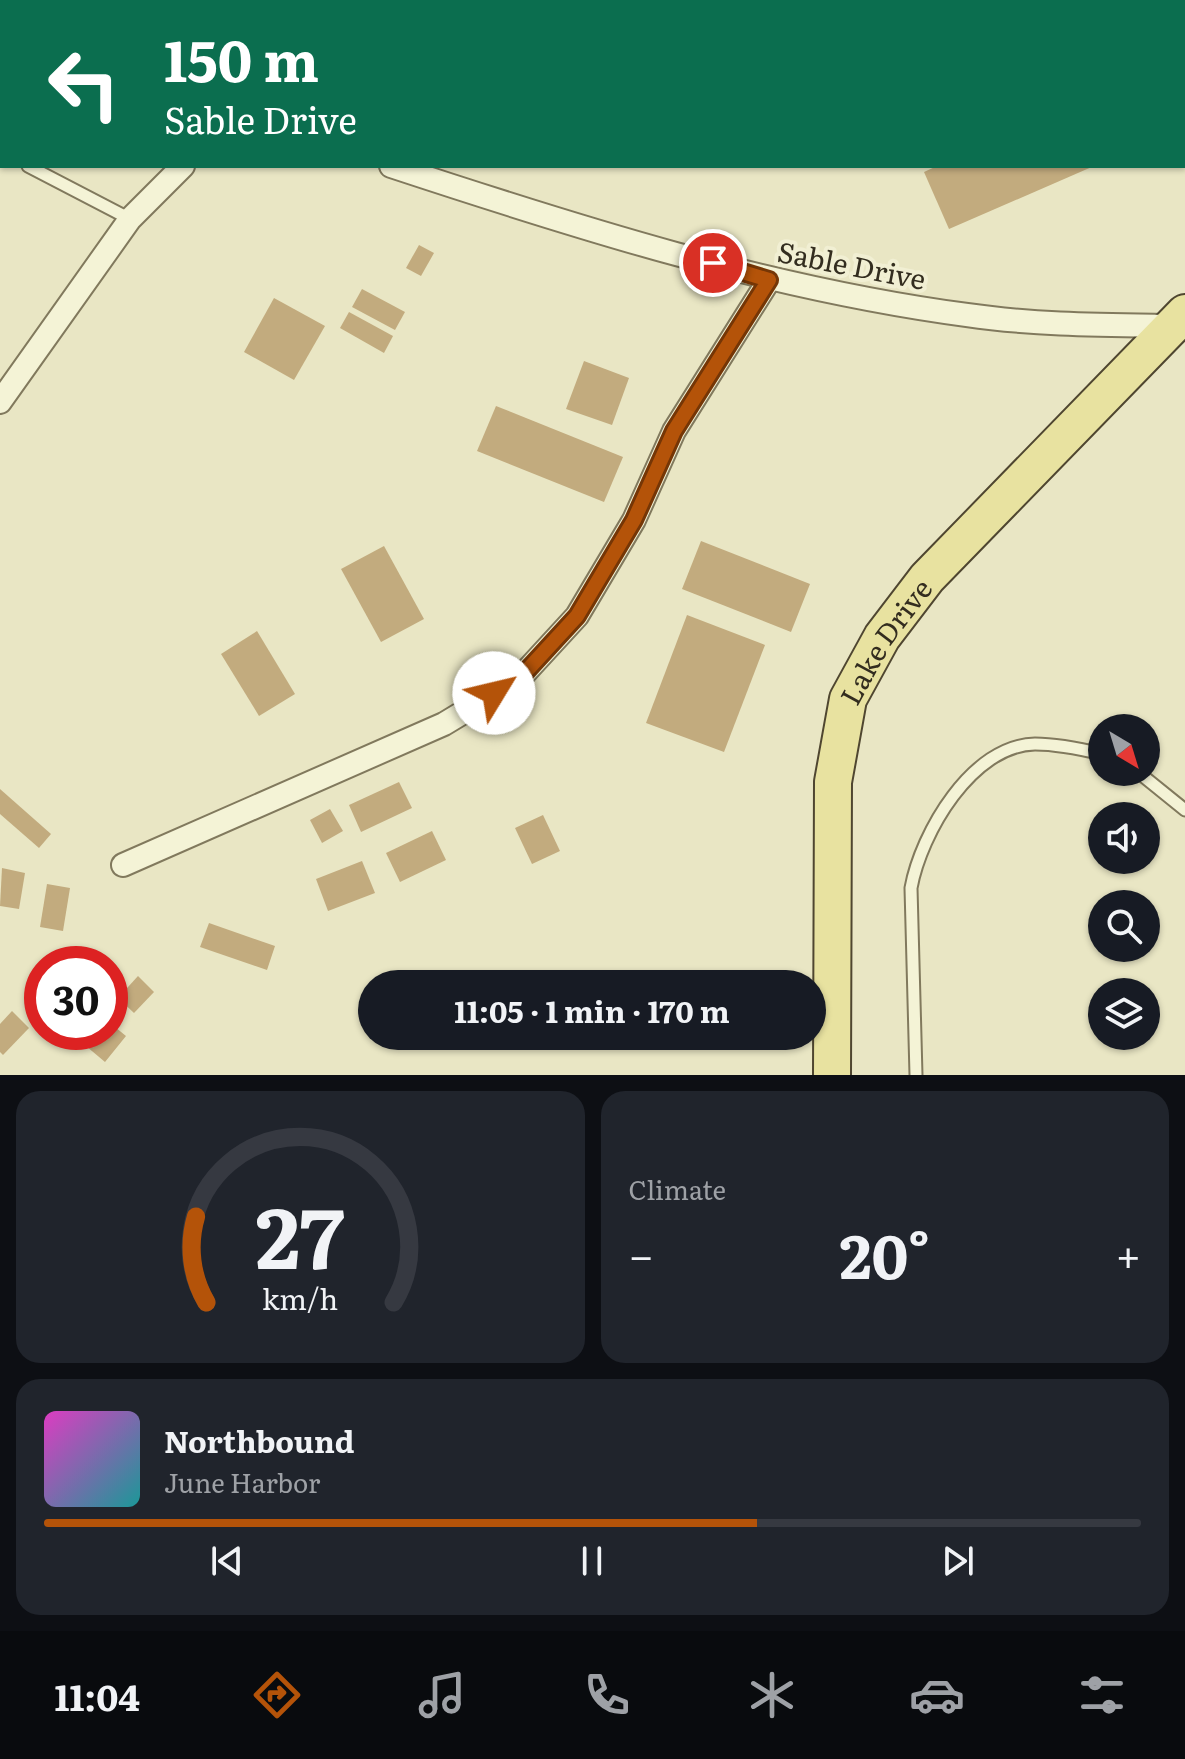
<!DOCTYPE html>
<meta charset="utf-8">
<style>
:root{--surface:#171b24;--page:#20242c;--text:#f1f3f6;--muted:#9ea1a6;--line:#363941;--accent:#b45309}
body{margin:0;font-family:Literata,serif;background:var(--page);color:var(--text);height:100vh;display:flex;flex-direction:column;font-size:30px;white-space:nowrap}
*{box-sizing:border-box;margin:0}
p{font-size:26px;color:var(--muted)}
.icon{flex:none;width:44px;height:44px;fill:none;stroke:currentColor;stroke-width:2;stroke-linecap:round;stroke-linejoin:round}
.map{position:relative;height:1075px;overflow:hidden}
.side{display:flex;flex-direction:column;gap:16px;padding:16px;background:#0d0f14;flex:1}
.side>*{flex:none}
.top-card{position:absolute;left:0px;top:0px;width:1186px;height:168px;box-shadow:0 2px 6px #0004;background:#0b6e4f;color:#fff;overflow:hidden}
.needle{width:52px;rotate:142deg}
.tools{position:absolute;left:1088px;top:714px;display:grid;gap:16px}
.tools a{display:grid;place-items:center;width:72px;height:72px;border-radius:50%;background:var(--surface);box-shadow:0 2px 6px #0004;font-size:40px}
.speed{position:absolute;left:24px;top:946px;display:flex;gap:16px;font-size:40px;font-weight:700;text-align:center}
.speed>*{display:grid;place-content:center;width:104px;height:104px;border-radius:50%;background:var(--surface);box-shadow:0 2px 6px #0004;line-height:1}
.speed .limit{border:12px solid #d22;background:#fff;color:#111}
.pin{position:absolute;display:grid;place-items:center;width:68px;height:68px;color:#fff;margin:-34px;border:4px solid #fff;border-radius:50%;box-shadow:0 2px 8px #0007}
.me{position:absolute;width:88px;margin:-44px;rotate:54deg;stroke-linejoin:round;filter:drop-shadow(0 0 6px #0008)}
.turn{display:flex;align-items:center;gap:28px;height:168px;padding:0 32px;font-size:36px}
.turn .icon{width:104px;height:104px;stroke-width:2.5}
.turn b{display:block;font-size:56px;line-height:68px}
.big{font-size:60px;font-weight:700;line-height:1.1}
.side .card{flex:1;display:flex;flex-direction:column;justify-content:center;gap:12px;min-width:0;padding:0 28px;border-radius:24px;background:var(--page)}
.side .dial{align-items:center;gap:0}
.dial svg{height:208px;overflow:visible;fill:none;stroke:var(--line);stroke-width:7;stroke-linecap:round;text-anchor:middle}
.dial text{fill:var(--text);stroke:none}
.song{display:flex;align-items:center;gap:24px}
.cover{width:96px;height:96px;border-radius:12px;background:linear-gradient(135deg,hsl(310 70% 55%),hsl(180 70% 35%))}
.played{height:8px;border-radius:4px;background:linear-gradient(90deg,var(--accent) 65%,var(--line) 65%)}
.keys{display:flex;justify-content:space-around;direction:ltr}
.heat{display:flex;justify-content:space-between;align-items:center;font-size:44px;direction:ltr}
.side .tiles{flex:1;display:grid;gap:16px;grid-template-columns:1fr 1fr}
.card:last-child{grid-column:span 2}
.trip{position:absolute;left:358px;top:970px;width:468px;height:80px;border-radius:40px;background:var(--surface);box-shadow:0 2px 6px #0004;font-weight:700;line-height:80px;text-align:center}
.dock{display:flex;height:128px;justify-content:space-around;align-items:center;background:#090b0e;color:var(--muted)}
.dock .icon{width:56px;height:56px}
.dock .on{color:var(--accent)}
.dock b{font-size:36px;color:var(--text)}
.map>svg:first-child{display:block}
.building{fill:#c2ab7e}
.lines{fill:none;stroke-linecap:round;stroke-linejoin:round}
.lane-casing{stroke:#81795d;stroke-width:15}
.street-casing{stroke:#81795d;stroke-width:26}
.primary-casing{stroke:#4f4630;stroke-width:40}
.lane{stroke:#f4f3d6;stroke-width:11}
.street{stroke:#f4f3d6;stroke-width:22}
.primary{stroke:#e8e2a0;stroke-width:36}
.route-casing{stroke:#753606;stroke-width:20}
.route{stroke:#b45309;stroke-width:14}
.labels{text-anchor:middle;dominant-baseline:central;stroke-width:8;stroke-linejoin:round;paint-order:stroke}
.street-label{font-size:28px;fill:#332d1f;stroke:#f1efd3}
</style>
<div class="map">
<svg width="1185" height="1075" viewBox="0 0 1185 1075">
<rect width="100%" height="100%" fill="#e9e6c4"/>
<!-- building -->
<g class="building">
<polygon points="937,166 1094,166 949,229 924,172"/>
<polygon points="419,245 434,253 421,276 406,268"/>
<polygon points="362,289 405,312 395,330 352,307"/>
<polygon points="274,298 325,326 294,380 244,352"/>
<polygon points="349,312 393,336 384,353 340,328"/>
<polygon points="584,361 629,378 612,425 566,409"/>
<polygon points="496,406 623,457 604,502 477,451"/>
<polygon points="701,541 810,584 791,632 682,589"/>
<polygon points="384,546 424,619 381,642 341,569"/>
<polygon points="687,615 765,645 724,752 646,723"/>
<polygon points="257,631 295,694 259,716 221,654"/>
<polygon points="399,782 412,808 361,832 349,805"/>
<polygon points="0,789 51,834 39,848 0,814"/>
<polygon points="330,809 343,831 322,843 310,820"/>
<polygon points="543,815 560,851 532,864 515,828"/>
<polygon points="432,831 446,860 400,882 386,853"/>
<polygon points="362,861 375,893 328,911 316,879"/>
<polygon points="2,868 25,873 19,909 0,906"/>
<polygon points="47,884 70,888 63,931 40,927"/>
<polygon points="209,923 275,946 267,970 200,947"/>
<polygon points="138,976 154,992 134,1013 118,998"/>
<polygon points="12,1011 29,1028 3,1055 0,1052 0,1024"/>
<polygon points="110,1023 126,1036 105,1062 86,1046 98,1032 110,1032"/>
</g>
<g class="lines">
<defs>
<g id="lane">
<polyline points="0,151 2,152"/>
<polyline points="28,166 130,219"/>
<polyline points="1138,772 1185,810"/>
<path d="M916,1075L911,888C921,833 972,745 1035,744C1057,744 1081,749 1102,754"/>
</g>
<g id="street">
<polyline points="157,0 157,2"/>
<path d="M391,166C579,228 771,289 967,315C1035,325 1104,325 1173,326"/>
<polyline points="0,402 130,219 183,166"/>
<polyline points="123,865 444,724 520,678 577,616 634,520 674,431 769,280"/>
</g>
<g id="primary">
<path id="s1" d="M832,1075L833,782L848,699L882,637L927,578L1185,313"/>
</g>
</defs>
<!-- lane casing -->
<use href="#lane" class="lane-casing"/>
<!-- street casing -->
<use href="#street" class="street-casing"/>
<!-- primary casing -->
<use href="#primary" class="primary-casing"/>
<!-- lane -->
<use href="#lane" class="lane"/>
<!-- street -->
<use href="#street" class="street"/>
<!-- primary -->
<use href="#primary" class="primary"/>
</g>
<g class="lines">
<defs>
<polyline id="route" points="494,693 520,678 577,616 634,520 674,431 769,280 713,263"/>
</defs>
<!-- route casing -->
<use href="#route" class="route-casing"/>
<!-- route -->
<use href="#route" class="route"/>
</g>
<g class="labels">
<!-- street labels -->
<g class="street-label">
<text transform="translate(852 264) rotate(11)">Sable Drive</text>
<text stroke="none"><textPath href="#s1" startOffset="446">Lake Drive</textPath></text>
</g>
</g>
</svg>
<div class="tools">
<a><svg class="needle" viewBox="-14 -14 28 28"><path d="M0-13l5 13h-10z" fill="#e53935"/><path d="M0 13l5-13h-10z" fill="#9ea1a6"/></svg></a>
<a><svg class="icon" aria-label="sound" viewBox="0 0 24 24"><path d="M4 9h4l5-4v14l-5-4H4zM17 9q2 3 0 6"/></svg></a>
<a><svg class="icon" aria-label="search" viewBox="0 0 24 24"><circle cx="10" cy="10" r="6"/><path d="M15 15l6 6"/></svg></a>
<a><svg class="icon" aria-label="layers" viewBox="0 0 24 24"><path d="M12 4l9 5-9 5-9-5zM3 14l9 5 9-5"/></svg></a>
</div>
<div class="speed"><div class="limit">30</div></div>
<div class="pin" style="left:713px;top:263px;background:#d93025"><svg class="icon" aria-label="arrive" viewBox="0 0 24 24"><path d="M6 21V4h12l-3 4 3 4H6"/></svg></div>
<svg class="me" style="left:494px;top:693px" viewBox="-20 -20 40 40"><circle r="19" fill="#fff"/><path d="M0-13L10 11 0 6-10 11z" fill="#b45309"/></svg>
<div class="trip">11:05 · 1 min · 170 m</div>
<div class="top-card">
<div class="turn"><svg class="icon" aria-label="left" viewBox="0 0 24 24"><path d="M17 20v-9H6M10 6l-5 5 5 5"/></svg><div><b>150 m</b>Sable Drive</div></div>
</div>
</div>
<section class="side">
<div class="tiles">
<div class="card dial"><svg viewBox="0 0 100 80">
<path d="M14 69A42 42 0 1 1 86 69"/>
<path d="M14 69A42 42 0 0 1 10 36" stroke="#b45309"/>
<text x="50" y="56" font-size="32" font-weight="700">27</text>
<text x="50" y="72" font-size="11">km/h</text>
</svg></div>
<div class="card"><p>Climate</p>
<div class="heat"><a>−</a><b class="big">20°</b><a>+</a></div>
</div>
<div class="card">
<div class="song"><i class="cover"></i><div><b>Northbound</b><p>June Harbor</p></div></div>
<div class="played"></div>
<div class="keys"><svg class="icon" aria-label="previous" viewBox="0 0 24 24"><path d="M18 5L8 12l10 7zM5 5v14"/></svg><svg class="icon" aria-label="pause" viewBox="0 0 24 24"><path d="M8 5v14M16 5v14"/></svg><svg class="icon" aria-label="next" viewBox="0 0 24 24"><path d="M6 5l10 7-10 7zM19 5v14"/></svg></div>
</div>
</div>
</section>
<nav class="dock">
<b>11:04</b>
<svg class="icon on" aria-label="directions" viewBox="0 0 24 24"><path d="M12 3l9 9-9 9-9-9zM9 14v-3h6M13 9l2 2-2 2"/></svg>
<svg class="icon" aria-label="music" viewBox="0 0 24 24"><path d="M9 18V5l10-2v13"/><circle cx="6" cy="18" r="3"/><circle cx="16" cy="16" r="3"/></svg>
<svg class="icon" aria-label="phone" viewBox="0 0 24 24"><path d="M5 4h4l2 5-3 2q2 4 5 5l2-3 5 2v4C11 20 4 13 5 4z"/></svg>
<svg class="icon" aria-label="climate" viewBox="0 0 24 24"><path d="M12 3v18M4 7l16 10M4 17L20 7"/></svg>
<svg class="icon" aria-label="car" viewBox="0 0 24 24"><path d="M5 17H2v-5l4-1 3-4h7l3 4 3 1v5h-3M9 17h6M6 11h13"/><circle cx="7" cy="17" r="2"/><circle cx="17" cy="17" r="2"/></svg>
<svg class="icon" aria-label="filters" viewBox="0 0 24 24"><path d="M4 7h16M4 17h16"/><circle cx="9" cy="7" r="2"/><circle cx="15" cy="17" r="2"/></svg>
</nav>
